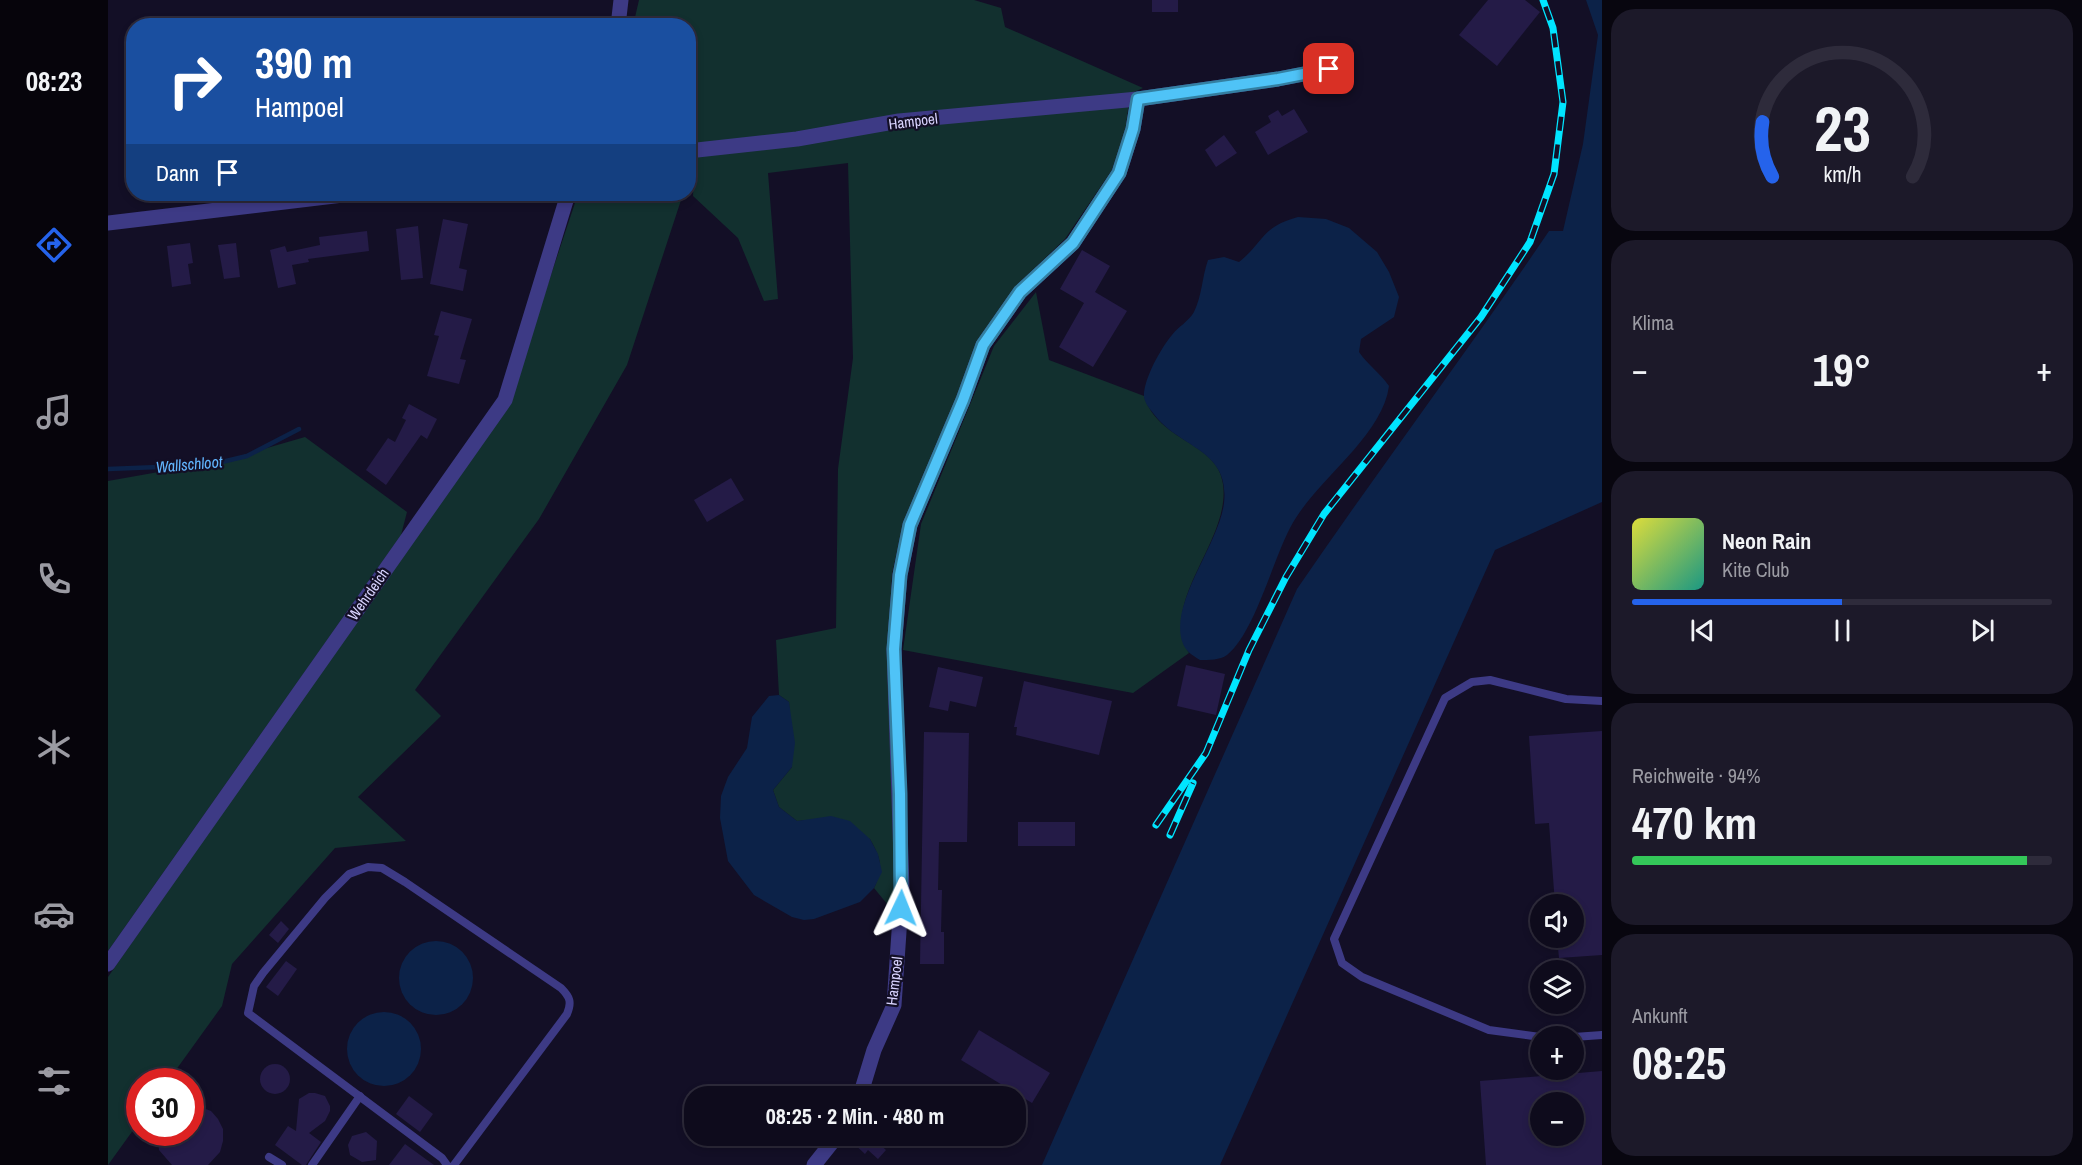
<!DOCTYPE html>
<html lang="de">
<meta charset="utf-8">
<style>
:root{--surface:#0e0b1c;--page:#1c1929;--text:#f1f3f6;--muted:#9b9ba3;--line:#2e2b3b;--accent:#2563eb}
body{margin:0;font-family:"Archivo Narrow",sans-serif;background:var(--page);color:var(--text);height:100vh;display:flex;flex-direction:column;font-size:22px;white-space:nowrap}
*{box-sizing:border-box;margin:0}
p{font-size:20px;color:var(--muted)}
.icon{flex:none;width:33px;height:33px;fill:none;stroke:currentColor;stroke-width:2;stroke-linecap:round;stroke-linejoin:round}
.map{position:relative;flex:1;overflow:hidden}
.panel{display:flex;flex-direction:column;gap:9px;padding:9px;background:#08060f;width:480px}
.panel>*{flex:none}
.banner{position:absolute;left:18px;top:18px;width:570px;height:183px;border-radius:24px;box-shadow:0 3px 9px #0003,0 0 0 2px var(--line);background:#1a4fa0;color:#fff;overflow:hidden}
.fabs{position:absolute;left:1422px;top:894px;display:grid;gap:12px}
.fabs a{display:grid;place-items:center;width:54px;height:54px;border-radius:50%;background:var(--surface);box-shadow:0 3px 9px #0003,0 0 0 2px var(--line);font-size:30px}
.speed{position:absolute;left:18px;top:1068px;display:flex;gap:12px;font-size:30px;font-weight:700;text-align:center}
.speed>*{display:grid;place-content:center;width:78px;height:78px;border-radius:50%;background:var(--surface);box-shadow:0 3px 9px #0003,0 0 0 2px var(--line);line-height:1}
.speed .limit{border:9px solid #d22;background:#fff;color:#111}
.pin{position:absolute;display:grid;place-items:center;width:51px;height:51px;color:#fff;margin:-26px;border-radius:12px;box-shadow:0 3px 9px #0006}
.me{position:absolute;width:66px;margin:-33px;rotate:2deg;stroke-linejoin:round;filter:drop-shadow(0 0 4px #0008)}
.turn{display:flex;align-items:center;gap:21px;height:126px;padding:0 30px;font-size:27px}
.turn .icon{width:78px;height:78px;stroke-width:2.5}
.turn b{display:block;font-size:42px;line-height:51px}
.then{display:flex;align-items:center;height:57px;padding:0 30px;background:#0003;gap:12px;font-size:22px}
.big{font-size:45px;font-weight:700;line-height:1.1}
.panel .card{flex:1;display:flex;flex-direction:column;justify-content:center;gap:9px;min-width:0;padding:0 21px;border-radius:24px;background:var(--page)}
.panel .dial{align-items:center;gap:0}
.dial svg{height:156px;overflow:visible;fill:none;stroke:var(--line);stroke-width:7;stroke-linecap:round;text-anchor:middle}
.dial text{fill:var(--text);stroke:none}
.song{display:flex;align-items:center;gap:18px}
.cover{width:72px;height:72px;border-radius:9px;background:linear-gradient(135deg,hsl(60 70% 55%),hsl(170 70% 35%))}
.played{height:6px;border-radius:3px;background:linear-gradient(90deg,var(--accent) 50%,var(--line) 50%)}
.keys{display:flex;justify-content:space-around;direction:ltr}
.heat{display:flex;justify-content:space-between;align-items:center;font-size:33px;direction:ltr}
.charge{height:9px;border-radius:4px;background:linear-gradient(90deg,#34c759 94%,var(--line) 0)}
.trip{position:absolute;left:576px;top:1086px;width:342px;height:60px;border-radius:24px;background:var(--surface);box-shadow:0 3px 9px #0003,0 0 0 2px var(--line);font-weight:700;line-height:60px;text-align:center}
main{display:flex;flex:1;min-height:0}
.tabs{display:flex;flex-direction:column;width:108px;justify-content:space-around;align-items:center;background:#06040b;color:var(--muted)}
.tabs .icon{width:42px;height:42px}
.tabs .active{color:var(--accent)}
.tabs b{font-size:27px;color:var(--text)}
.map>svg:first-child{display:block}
.green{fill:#12302f}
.water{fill:#0c2248}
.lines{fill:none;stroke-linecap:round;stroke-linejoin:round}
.stream{stroke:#0c2248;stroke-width:4.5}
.building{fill:#241b47;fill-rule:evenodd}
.service{stroke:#3d3a85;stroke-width:8}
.minor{stroke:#3d3a85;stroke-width:15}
.tertiary{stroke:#3d3a85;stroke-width:15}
.rail-casing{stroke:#00e5ff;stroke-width:7}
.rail{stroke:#130f26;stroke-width:4.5;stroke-dasharray:14;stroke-linecap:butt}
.route-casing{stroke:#337fa1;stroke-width:15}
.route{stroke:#4fc3f7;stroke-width:10}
.labels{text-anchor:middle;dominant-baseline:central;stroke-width:4.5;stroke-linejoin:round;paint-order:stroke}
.street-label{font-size:15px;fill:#d9d4ff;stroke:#130f26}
.water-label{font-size:16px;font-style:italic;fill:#62b6ff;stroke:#130f26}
</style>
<main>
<nav class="tabs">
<b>08:23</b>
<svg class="icon active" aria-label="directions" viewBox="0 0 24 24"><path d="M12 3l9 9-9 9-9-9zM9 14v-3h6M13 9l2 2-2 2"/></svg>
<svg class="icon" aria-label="music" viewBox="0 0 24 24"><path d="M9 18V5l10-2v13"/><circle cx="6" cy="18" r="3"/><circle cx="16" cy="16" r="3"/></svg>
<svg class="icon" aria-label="phone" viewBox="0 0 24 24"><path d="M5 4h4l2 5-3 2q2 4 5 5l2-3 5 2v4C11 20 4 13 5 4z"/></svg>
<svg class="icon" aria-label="climate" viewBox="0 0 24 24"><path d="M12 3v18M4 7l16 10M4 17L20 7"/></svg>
<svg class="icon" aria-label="car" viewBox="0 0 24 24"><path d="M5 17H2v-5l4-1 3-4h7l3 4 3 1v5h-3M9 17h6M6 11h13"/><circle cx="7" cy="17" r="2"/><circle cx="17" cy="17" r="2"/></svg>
<svg class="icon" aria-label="filters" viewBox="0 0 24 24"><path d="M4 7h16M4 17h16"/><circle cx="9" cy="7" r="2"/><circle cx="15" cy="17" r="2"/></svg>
</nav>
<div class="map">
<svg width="1494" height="1165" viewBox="0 0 1494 1165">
<rect width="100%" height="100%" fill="#130f26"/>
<!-- green -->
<g class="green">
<path d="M531,0H866L893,8L897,27L1035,88L1022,94L1017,133L1004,170L957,239L906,288L850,395L795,525L784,574L780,648L786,877L784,910L766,888C776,867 773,859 762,839L704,820L689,821L671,807L665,790L684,767L681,702L671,695L668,640L728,628L730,469L745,358L740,163L660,173L670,299L656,301L630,238L585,196L586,161L580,176L581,159L586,158L587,142H581L580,26H525Z"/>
<polygon points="470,194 575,194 519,365 431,519 307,690 333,716 250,797 298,841 227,848 124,964 114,1006 60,1081 32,1082 31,1122 0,1165 0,977 401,401"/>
<path d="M928,292L941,360L1036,396C1050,442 1110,442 1115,484C1123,541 1050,601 1081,653L1025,693L795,650L813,524L886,346Z"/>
<polygon points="197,437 299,512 293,535 0,951 0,481 118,460"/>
</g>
<!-- water -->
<g class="water">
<path d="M1478,0H1494V502L1387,550L1112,1165H934L1189,589C1271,469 1359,352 1441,231H1455L1475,144L1490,35Z"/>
<path d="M1190,217L1218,219L1241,228L1269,252L1281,272L1291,297L1286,317L1253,339L1251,352C1260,365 1272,373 1281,386C1274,438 1206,481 1182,528C1165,560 1146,634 1119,655C1112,660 1101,660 1092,660C1084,655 1077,651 1074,641C1062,602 1111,544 1116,503C1122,448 1071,449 1045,413C1041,408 1037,403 1036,397C1035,380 1053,348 1064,335C1070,327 1081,321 1086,312C1094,296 1094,277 1100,260L1116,257L1131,262C1157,241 1153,227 1190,217Z"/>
<polygon points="671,695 681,702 687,743 684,767 665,790 671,807 689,821 723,816 742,821 762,839 770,854 774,872 766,888 752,902 706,919 696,920 684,917 646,895 620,861 612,818 613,796 620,777 639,748 644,717 661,696"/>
<circle cx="328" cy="978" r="37"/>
<circle cx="276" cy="1049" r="37"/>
</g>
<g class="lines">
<!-- stream -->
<polyline class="stream" points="0,469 101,465 139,456 191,429"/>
</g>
<!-- building -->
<g class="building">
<rect x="1044" y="0" width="26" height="12"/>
<polygon points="1380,0 1417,0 1432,12 1389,66 1351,35"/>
<polygon points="1186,109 1200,132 1160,155 1147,132 1163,122 1160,116 1170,110 1174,116"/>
<polygon points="1116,135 1129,153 1108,167 1097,150"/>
<polygon points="335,219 360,224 351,268 359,270 355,291 322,284"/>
<polygon points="310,226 315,278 293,280 288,229"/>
<polygon points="259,231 261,251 200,259 201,262 184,265 188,284 170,288 162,250 177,246 179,252 212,245 211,237"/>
<polygon points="82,243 85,263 80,264 83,284 64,287 59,246"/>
<polygon points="128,243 132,277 116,279 110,245"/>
<polygon points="974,250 1002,266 987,292 1019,311 985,367 951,347 976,303 952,289"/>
<polygon points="333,311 364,319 352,359 358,360 351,384 319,376 331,336 326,335"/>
<polygon points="301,404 329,419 319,439 313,435 278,485 258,470 280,438 287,442 298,420 294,418"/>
<polygon points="623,478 636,500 599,522 586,500"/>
<polygon points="1078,665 1117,674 1108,715 1069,706"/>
<polygon points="830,667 875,677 868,707 842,701 840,711 821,707"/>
<polygon points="916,681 1004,701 991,755 908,735 909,727 906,727"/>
<polygon points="1494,731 1494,955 1451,958 1449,938 1466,938 1466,904 1447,904 1441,823 1427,824 1421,736"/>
<polygon points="816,732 861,733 859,842 831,842 830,890 834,890 833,932 836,932 836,964 812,964"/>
<rect x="910" y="822" width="57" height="24"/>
<polygon points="173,921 181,929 170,943 161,935"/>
<polygon points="178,961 189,969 170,996 158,987"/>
<polygon points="871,1030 942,1073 924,1103 853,1060"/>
<circle cx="167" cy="1079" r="15"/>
<path d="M1494,1071V1165H1378L1372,1081ZM1432,1102H1466V1136H1432Z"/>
<polygon points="201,1093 207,1093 217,1096 222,1106 222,1111 217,1121 201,1133 213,1142 198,1165 194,1165 167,1145 180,1126 188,1131 191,1099"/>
<polygon points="301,1096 325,1114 312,1132 288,1114"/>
<polygon points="82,1103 103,1111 110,1119 115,1129 115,1141 112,1152 100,1165 64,1165 51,1150 49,1132 82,1132"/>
<polygon points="258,1132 269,1141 268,1160 254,1162 242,1155 240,1145 244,1136"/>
<polygon points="750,1136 772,1136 768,1141 778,1150 770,1159 760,1150 757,1154 744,1142"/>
<polygon points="297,1144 326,1165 281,1165"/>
</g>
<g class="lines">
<!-- service -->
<g class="service">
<polyline points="1432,1037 1381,1030 1254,977 1234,963 1226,939 1337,698 1364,682 1382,680 1458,699 1494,701"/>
<polyline points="1466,1037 1494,1035"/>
<polyline points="161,1157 174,1165"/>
<polyline points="204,1165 252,1096"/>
<path d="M339,1165L334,1158L140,1013L146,986L155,973L217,898L241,874L260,867L274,868L297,882L453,988C462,997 464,1002 459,1014L346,1165"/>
</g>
<!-- minor -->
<g class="minor">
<polyline points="510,26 513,0"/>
<polyline points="580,151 689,139 791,121 1030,99 1170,79 1222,69"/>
<polyline points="752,1096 766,1050 786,1005 794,888 786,649 792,575 802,525 855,400 875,345 912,292 965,243 1011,173 1025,129 1030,99"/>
<polyline points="706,1165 729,1136"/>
</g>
<!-- tertiary -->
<g class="tertiary">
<polyline points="0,223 243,194"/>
<polyline points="0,964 397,400 460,194"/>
</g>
<defs>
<g id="rail">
<polyline points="1048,825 1098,753 1141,650 1178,577 1216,514 1373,317 1422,242 1446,174 1455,102 1445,28 1435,0"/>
<polyline points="1062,835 1085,783"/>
</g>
</defs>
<!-- rail casing -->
<use href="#rail" class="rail-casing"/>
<!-- rail -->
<use href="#rail" class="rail"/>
</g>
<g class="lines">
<defs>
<polyline id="route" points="793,908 792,794 786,649 792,575 802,525 855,400 875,345 912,292 965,243 1011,173 1025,129 1030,99 1170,79 1221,69"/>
</defs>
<!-- route casing -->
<use href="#route" class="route-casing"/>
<!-- route -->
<use href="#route" class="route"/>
</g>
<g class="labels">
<!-- street labels -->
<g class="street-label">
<text transform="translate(805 121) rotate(-7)">Hampoel</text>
<text transform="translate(260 594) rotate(-55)">Wehrdeich</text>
<text transform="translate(786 981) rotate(-83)">Hampoel</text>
</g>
<!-- water labels -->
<g class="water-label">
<text transform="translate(81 464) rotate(-5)">Wallschloot</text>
</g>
</g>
</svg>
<div class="fabs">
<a><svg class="icon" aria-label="sound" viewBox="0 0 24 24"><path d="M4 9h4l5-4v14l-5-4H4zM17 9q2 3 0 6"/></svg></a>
<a><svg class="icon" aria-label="layers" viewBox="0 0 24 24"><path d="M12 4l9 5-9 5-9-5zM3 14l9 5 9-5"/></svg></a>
<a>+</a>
<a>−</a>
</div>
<div class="speed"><div class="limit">30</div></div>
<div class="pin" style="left:1221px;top:69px;background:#d93025"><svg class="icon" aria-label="arrive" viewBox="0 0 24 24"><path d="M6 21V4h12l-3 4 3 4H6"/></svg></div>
<svg class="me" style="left:793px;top:908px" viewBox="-20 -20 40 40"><path d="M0-17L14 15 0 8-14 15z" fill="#4fc3f7" stroke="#fff" stroke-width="4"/></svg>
<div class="trip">08:25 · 2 Min. · 480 m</div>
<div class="banner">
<div class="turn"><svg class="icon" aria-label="right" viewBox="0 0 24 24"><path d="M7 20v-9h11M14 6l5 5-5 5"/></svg><div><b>390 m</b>Hampoel</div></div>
<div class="then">Dann<svg class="icon" aria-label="arrive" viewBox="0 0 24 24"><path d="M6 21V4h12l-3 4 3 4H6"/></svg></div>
</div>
</div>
<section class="panel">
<div class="card dial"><svg viewBox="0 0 100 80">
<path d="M14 69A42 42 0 1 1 86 69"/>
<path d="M14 69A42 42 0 0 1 9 41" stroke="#2563eb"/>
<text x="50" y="56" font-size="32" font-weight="700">23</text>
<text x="50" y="72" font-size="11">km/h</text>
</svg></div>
<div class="card"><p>Klima</p>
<div class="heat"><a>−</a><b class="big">19°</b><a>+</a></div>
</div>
<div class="card">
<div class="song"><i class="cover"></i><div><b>Neon Rain</b><p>Kite Club</p></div></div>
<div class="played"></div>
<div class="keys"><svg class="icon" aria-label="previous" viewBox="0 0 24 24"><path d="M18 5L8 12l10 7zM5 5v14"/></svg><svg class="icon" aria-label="pause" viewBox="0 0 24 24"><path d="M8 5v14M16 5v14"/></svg><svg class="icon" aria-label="next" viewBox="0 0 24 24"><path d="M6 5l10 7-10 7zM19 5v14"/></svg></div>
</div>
<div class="card"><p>Reichweite · 94%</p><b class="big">470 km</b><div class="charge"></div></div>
<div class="card"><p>Ankunft</p><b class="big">08:25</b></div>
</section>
</main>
